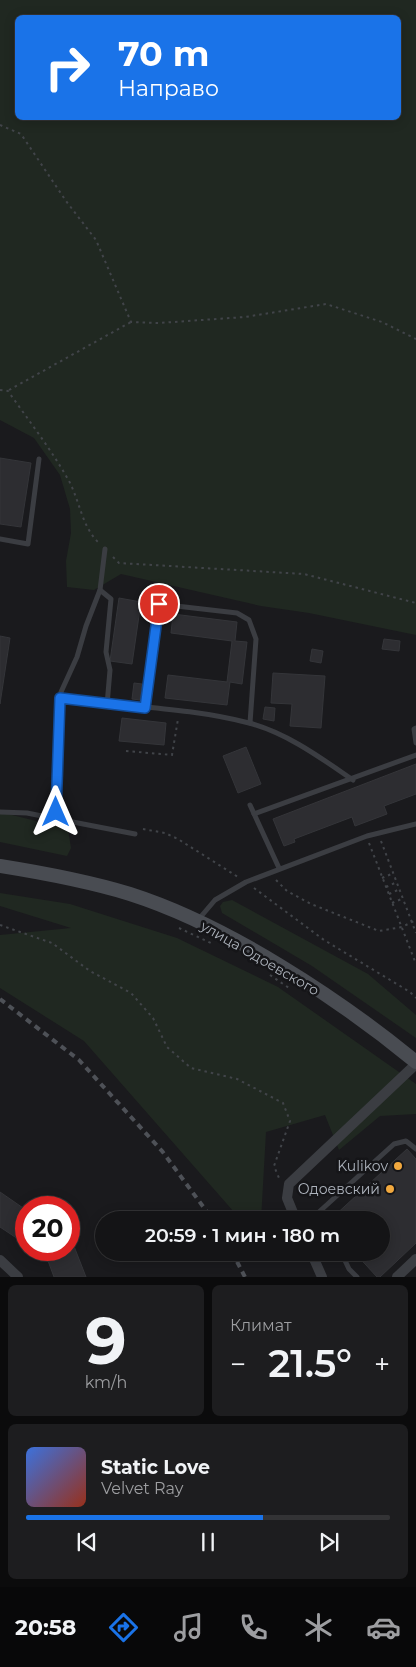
<!DOCTYPE html>
<html lang="ru">
<meta charset="utf-8">
<style>
:root{--surface:#141416;--page:#1d1d1f;--text:#f1f3f6;--muted:#9d9ea1;--line:#333335;--accent:#1a73e8}
body{margin:0;font-family:Montserrat,sans-serif;background:var(--page);color:var(--text);height:100vh;display:flex;flex-direction:column;font-size:19px;white-space:nowrap}
*{box-sizing:border-box;margin:0}
p{font-size:16px;color:var(--muted)}
.icon{flex:none;width:28px;height:28px;fill:none;stroke:currentColor;stroke-width:2;stroke-linecap:round;stroke-linejoin:round}
.map{position:relative;height:1277px;overflow:hidden}
.panel{display:flex;flex-direction:column;gap:8px;padding:8px;background:#0b0b0c;flex:1}
.panel>*{flex:none}
.banner{position:absolute;left:15px;top:15px;width:386px;height:105px;border-radius:8px;box-shadow:0 2px 12px #0003,0 0 0 1px var(--line);background:#1a73e8;color:#fff;overflow:hidden}
.speed{position:absolute;left:15px;top:1196px;display:flex;gap:10px;font-size:25px;font-weight:700;text-align:center}
.speed>*{display:grid;place-content:center;width:65px;height:65px;border-radius:50%;background:var(--surface);box-shadow:0 2px 12px #0003,0 0 0 1px var(--line);line-height:1}
.speed .limit{border:8px solid #d22;background:#fff;color:#111}
.pin{position:absolute;display:grid;place-items:center;width:42px;height:42px;color:#fff;margin:-21px;border:2px solid #fff;border-radius:50%;box-shadow:0 1px 5px #0007}
.me{position:absolute;width:55px;margin:-28px;rotate:0deg;stroke-linejoin:round;filter:drop-shadow(0 0 4px #0008)}
.turn{display:flex;align-items:center;gap:18px;height:105px;padding:0 20px;font-size:22px}
.turn .icon{width:65px;height:65px;stroke-width:2.5}
.turn b{display:block;font-size:35px;line-height:42px}
.big{font-size:38px;font-weight:600;line-height:1.1}
.panel .tile{flex:1;display:flex;flex-direction:column;justify-content:center;gap:8px;min-width:0;padding:0 18px;border-radius:8px;background:var(--page)}
.panel .dial{align-items:center;gap:0}
.dial b{font-size:65px;line-height:1}
.song{display:flex;align-items:center;gap:15px}
.cover{width:60px;height:60px;border-radius:8px;background:linear-gradient(135deg,hsl(220 70% 55%),hsl(10 70% 35%))}
.played{height:5px;border-radius:2px;background:linear-gradient(90deg,var(--accent) 65%,var(--line) 65%)}
.keys{display:flex;justify-content:space-around;direction:ltr}
.heat{display:flex;justify-content:space-between;align-items:center;font-size:28px;direction:ltr}
.panel .tiles{flex:1;display:grid;gap:8px;grid-template-columns:1fr 1fr}
.tile:last-child{grid-column:span 2}
.trip{position:absolute;left:95px;top:1211px;width:295px;height:50px;border-radius:25px;background:var(--surface);box-shadow:0 2px 12px #0003,0 0 0 1px var(--line);font-weight:600;line-height:50px;text-align:center}
.menu{display:flex;height:80px;justify-content:space-around;align-items:center;background:#080809;color:var(--muted)}
.menu .icon{width:35px;height:35px}
.menu .active{color:var(--accent)}
.menu b{font-size:22px;color:var(--text)}
.map>svg:first-child{display:block}
.green{fill:#202821;fill-rule:evenodd}
.building{fill:#2d2d31;stroke:#343539}
.lines{fill:none;stroke-linecap:round;stroke-linejoin:round}
.path{stroke:#414449;stroke-width:2;stroke-dasharray:2.5 4;stroke-linecap:butt}
.lane{stroke:#3b3d42;stroke-width:5}
.street{stroke:#3b3d42;stroke-width:10}
.secondary{stroke:#494c52;stroke-width:14}
.rail{stroke:#4e5157;stroke-width:4;stroke-dasharray:6 5;stroke-linecap:butt}
.route-casing{stroke:#114b97;stroke-width:12}
.route{stroke:#1a73e8;stroke-width:9}
.poi-dot{fill:#f1a83e;stroke:#151518;stroke-width:2}
.labels{text-anchor:middle;dominant-baseline:central;stroke-width:5;stroke-linejoin:round;paint-order:stroke}
.street-label{font-size:14px;fill:#adb3bc;stroke:#151518}
.poi-label{font-size:14px;fill:#adb3bc;stroke:#151518;text-anchor:end}
</style>
<div class="map">
<svg width="416" height="1277" viewBox="0 0 416 1277">
<rect width="100%" height="100%" fill="#1a1a1d"/>
<!-- green -->
<g class="green">
<path d="M0,0H416V635L309,613L261,606L121,574L94,590L67,587L66,561L71,533L70,509L60,475L34,438L0,420ZM18,18H399V118H18Z"/>
<polygon points="0,812 68,829 71,848 67,856 0,842"/>
<polygon points="0,893 70,904 177,938 278,987 416,1084 416,1114 380,1116 339,1150 325,1115 266,1132 261,1220 241,1220 84,1041 0,988 0,935 71,928 0,906"/>
<polygon points="232,900 368,974 416,1015 416,1038 312,966 222,913 220,906 223,902"/>
</g>
<!-- building -->
<g class="building">
<polygon points="0,458 31,463 21,527 0,524"/>
<polygon points="119,598 141,602 132,664 110,661"/>
<polygon points="173,614 237,622 235,641 247,642 242,684 230,682 227,705 165,698 168,675 227,682 232,641 171,633"/>
<polygon points="0,636 10,638 0,704"/>
<polygon points="384,639 400,641 399,651 382,649"/>
<polygon points="312,649 323,651 321,663 310,661"/>
<polygon points="273,673 325,676 321,728 290,726 292,704 271,703"/>
<polygon points="134,683 142,684 140,700 132,699"/>
<polygon points="265,707 275,708 274,721 263,719"/>
<polygon points="122,718 166,723 164,745 119,741"/>
<polygon points="246,747 261,784 238,793 223,756"/>
<polygon points="416,764 416,794 384,806 387,814 355,826 352,817 294,839 295,842 284,846 273,819"/>
<polygon points="407,1149 416,1159 416,1243 380,1277 377,1277 354,1252 381,1252 381,1220 332,1218"/>
<polygon points="0,1192 26,1210 26,1227 18,1239 0,1227"/>
<polygon points="69,1236 70,1236 86,1277 54,1277 44,1250 69,1250"/>
</g>
<g class="lines">
<!-- path -->
<g class="path">
<polyline points="0,125 21,134 66,201 96,240 131,322 159,323 245,317 326,304 382,322 416,339"/>
<path d="M0,390L8,391C29,421 51,449 69,481C80,502 82,527 99,543"/>
<polyline points="9,390 131,322"/>
<polyline points="113,557 119,563 304,574 416,603"/>
<polyline points="126,751 172,755 178,719"/>
<polyline points="143,829 165,833 178,839 238,877"/>
<polyline points="381,841 416,933"/>
<polyline points="369,843 416,964"/>
<polyline points="382,878 394,873"/>
<polyline points="276,880 287,891 311,904 379,931 402,927 416,920"/>
<polyline points="386,887 397,882"/>
<polyline points="254,888 324,940 410,992 416,998"/>
<polyline points="389,894 400,889"/>
<polyline points="392,903 404,898"/>
<polyline points="0,925 52,943 90,971 131,993 153,1018 167,1047 191,1068 237,1079 283,1103 290,1121 274,1166 279,1178"/>
<polyline points="179,928 213,944"/>
<polyline points="270,975 289,988"/>
</g>
<!-- lane -->
<g class="lane">
<polyline points="0,539 28,544 39,459"/>
<polyline points="100,590 111,599 106,652 110,670 107,705"/>
<path d="M61,698C123,707 188,707 249,723C287,733 321,758 353,780"/>
<polyline points="145,708 159,604 237,613 249,620 256,639 250,723"/>
<polyline points="416,728 414,729 416,743"/>
<polyline points="250,805 279,868"/>
<polyline points="0,812 27,813 52,818 56,812 61,692 77,657 86,626 100,590 105,549"/>
<polyline points="254,814 416,755"/>
<polyline points="52,818 135,834"/>
<polyline points="198,920 215,900 246,882 367,836 416,824"/>
<polyline points="325,1220 320,1211 394,1144 406,1141 416,1149"/>
<polyline points="341,1252 349,1269 357,1277"/>
</g>
<!-- street -->
<g class="street">
<polyline points="296,1220 287,1198 289,1184 416,1064"/>
<polyline points="311,1252 322,1277"/>
<polyline points="0,1260 18,1277"/>
<polyline points="397,1277 416,1259"/>
</g>
<!-- secondary -->
<path class="secondary" d="M0,866C44,873 87,881 130,894C227,925 338,998 416,1062"/>
<!-- rail -->
<g class="rail">
<polyline points="0,999 79,1060 162,1151 213,1220"/>
<polyline points="232,1252 245,1277"/>
</g>
</g>
<g class="lines">
<defs>
<polyline id="route" points="56,812 60,698 145,708 159,604"/>
</defs>
<!-- route casing -->
<use href="#route" class="route-casing"/>
<!-- route -->
<use href="#route" class="route"/>
</g>
<!-- markers -->
<g class="poi-dot">
<circle cx="398" cy="1166" r="5"/>
<circle cx="390" cy="1189" r="5"/>
</g>
<g class="labels">
<!-- street labels -->
<g class="street-label">
<text transform="translate(260 958) rotate(30)">улица Одоевского</text>
</g>
<!-- poi labels -->
<g class="poi-label">
<text x="388" y="1166">Kulikov</text>
<text x="380" y="1189">Одоевский</text>
</g>
</g>
</svg>
<div class="speed"><div class="limit">20</div></div>
<div class="pin" style="left:159px;top:604px;background:#d93025"><svg class="icon" aria-label="arrive" viewBox="0 0 24 24"><path d="M6 21V4h12l-3 4 3 4H6"/></svg></div>
<svg class="me" style="left:56px;top:812px" viewBox="-20 -20 40 40"><path d="M0-17L14 15 0 8-14 15z" fill="#1a73e8" stroke="#fff" stroke-width="4"/></svg>
<div class="trip">20:59 · 1 мин · 180 m</div>
<div class="banner">
<div class="turn"><svg class="icon" aria-label="right" viewBox="0 0 24 24"><path d="M7 20v-9h11M14 6l5 5-5 5"/></svg><div><b>70 m</b>Направо</div></div>
</div>
</div>
<section class="panel">
<div class="tiles">
<div class="tile dial"><b>9</b><p>km/h</p></div>
<div class="tile"><p>Климат</p>
<div class="heat"><a>−</a><b class="big">21.5°</b><a>+</a></div>
</div>
<div class="tile">
<div class="song"><i class="cover"></i><div><b>Static Love</b><p>Velvet Ray</p></div></div>
<div class="played"></div>
<div class="keys"><svg class="icon" aria-label="previous" viewBox="0 0 24 24"><path d="M18 5L8 12l10 7zM5 5v14"/></svg><svg class="icon" aria-label="pause" viewBox="0 0 24 24"><path d="M8 5v14M16 5v14"/></svg><svg class="icon" aria-label="next" viewBox="0 0 24 24"><path d="M6 5l10 7-10 7zM19 5v14"/></svg></div>
</div>
</div>
</section>
<nav class="menu">
<b>20:58</b>
<svg class="icon active" aria-label="directions" viewBox="0 0 24 24"><path d="M12 3l9 9-9 9-9-9zM9 14v-3h6M13 9l2 2-2 2"/></svg>
<svg class="icon" aria-label="music" viewBox="0 0 24 24"><path d="M9 18V5l10-2v13"/><circle cx="6" cy="18" r="3"/><circle cx="16" cy="16" r="3"/></svg>
<svg class="icon" aria-label="phone" viewBox="0 0 24 24"><path d="M5 4h4l2 5-3 2q2 4 5 5l2-3 5 2v4C11 20 4 13 5 4z"/></svg>
<svg class="icon" aria-label="climate" viewBox="0 0 24 24"><path d="M12 3v18M4 7l16 10M4 17L20 7"/></svg>
<svg class="icon" aria-label="car" viewBox="0 0 24 24"><path d="M5 17H2v-5l4-1 3-4h7l3 4 3 1v5h-3M9 17h6M6 11h13"/><circle cx="7" cy="17" r="2"/><circle cx="17" cy="17" r="2"/></svg>
</nav>
